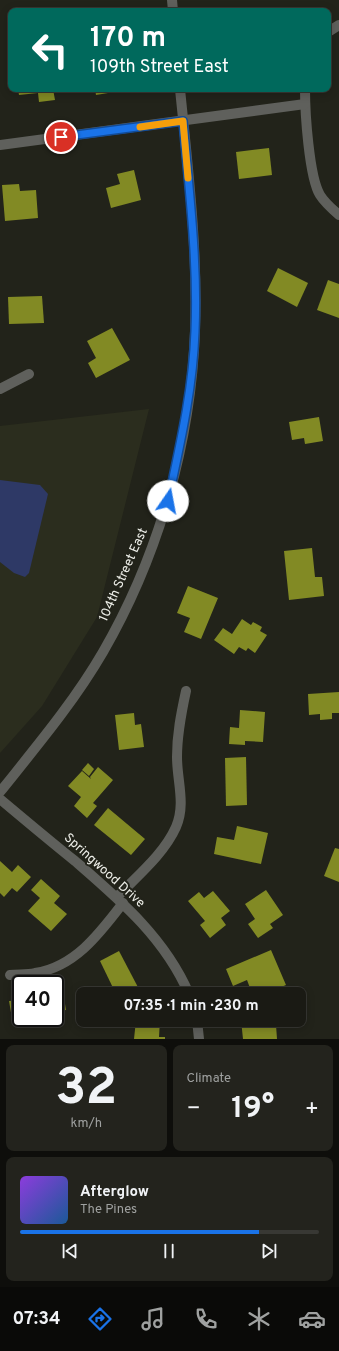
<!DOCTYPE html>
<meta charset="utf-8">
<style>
:root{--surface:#1a1a14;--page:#23231d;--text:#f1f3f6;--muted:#9fa1a0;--line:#383834;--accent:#1a73e8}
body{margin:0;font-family:Overpass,sans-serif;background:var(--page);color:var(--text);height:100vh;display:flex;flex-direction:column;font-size:15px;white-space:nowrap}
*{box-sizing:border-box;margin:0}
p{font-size:13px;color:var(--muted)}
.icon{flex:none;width:22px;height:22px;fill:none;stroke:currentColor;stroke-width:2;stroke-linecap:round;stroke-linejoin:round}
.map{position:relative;height:1039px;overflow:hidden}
.details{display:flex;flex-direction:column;gap:6px;padding:6px;background:#0e0e0b;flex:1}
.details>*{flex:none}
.top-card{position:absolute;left:8px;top:8px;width:323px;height:84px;border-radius:8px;box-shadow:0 2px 10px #0003,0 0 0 1px var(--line);background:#00695c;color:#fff;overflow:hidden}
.speed{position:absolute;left:12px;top:975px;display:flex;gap:8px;font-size:20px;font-weight:700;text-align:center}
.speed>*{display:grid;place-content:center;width:52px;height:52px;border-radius:50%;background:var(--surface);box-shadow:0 2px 10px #0003,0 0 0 1px var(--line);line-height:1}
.speed .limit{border:2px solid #111;border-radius:6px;background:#fff;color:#111}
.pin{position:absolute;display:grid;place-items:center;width:34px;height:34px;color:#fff;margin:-17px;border:2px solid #fff;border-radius:50%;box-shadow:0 1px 4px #0007}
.me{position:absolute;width:44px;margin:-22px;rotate:12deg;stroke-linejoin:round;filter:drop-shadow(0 0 3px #0008)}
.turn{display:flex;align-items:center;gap:14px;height:84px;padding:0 16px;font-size:18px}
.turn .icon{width:52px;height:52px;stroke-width:2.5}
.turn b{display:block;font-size:28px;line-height:34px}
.big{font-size:30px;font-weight:700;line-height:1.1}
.details .card{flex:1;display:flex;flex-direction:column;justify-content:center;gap:6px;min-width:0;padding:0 14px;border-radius:8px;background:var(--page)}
.details .dial{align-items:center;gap:0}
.dial b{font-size:52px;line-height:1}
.song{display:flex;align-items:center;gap:12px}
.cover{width:48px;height:48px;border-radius:6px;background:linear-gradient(135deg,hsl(270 70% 55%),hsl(210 70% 35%))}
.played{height:4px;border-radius:2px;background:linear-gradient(90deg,var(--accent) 80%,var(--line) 80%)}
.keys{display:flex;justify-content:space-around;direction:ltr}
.heat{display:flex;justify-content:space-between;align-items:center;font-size:22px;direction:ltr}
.details .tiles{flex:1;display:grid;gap:6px;grid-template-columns:1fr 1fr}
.card:last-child{grid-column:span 2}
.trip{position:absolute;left:76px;top:987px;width:230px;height:40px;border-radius:8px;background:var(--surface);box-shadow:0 2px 10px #0003,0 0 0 1px var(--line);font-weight:700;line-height:40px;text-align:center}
.dock{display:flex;height:64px;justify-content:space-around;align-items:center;background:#0a0a08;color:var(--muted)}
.dock .icon{width:28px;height:28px}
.dock .current{color:var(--accent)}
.dock b{font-size:18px;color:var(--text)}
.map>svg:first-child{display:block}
.built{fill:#2b2d1e}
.green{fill:#2e3966}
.building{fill:#828a24}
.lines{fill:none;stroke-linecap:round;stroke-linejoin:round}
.minor{stroke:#5f605c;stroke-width:10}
.route-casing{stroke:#114b97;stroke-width:10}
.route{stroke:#1a73e8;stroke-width:7}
.slow{stroke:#f59e0b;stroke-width:7}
.labels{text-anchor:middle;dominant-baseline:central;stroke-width:4;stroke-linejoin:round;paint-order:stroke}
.street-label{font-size:13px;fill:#edeee8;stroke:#22231a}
</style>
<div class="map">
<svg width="339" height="1039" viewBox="0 0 339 1039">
<rect width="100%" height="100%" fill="#22231a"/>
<!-- built -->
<polygon class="built" points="149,409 97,617 42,706 0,753 0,426"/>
<!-- green -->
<polygon class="green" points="0,480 40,485 48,494 29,573 25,577 14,573 0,562"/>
<!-- building -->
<g class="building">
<polygon points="18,89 53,89 55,100 39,102 38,93 19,95"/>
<polygon points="95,89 120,89 120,91 96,95"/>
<polygon points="269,148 272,175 239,179 236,152"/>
<polygon points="134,170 141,200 111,208 106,188 120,184 117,174"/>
<polygon points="19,184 20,191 36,190 38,218 5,221 2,185"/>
<polygon points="278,268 308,283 297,307 267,291"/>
<polygon points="328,280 339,284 339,318 317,310"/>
<polygon points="42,296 44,323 9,324 8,297"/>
<polygon points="112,328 130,360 96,378 88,363 96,358 87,341"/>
<polygon points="319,417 323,441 305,444 304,438 292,440 289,422"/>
<polygon points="312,548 315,577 322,577 324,596 289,600 284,551"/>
<polygon points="188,586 218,598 201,639 184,632 190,618 177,613"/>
<polygon points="242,619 251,625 253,622 262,627 260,631 267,635 255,653 248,648 246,651 239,647 234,654 214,640 223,628 232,634"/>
<polygon points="339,692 339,713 332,713 332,719 320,720 320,714 309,715 308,694"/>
<polygon points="240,710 265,712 263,742 245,741 245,745 229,744 230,727 239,728"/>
<polygon points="134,713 135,725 141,724 144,747 119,750 115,715"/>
<polygon points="246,757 247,805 226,806 225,758"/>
<polygon points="88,763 94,769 89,776 82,770"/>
<polygon points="98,767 113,780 93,803 97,806 87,818 74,806 81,797 68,786 82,771 91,779 90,777"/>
<polygon points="108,808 145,839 131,855 94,825"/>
<polygon points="237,826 268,833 261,864 214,854 217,837 234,840"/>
<polygon points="335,848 339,849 339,882 324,876"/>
<polygon points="0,861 12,872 18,865 31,877 17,892 12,888 4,897 0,893"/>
<polygon points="41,879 60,896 54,903 67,914 51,931 28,911 40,898 31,890"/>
<polygon points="266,890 283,915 270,924 273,928 258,938 248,924 255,919 245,904"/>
<polygon points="213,891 230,911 221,918 226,925 210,938 200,925 205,921 188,901 199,892 204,898"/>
<polygon points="271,950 286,985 265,994 262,994 260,990 257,991 255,986 250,988 247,980 233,986 226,969"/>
<polygon points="119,951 141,993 139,994 116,994 100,961"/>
<polygon points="63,992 66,1010 55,1012 55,994"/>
<polygon points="21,1000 21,1018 42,1019 13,1024 9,1001"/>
<polygon points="136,1020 160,1020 159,1037 165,1037 165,1039 134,1039"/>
<polygon points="241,1020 257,1020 258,1027 276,1025 277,1039 243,1039"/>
</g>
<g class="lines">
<!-- minor -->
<g class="minor">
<polyline points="172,0 173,11"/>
<polyline points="328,32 339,25"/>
<path d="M305,89C305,112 309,177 320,195C325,203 332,209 339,215"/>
<polyline points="0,145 305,104"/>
<polyline points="0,389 29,374"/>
<path d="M0,792C36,747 74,702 103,652C159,555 191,442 195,331C198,250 188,169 180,89"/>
<path d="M0,799C25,820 50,841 75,861C120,900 165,938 189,994"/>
<path d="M117,897C137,876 164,854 176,827C186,804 177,781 177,757C177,734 181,714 186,691"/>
<path d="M10,975C18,974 27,975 35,973C75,967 100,933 123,903"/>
<polyline points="197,1020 199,1039"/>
</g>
</g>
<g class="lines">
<defs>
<path id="route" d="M61,137L183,121C189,191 198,261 195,331C193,389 180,445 168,501"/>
</defs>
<!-- route casing -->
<use href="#route" class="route-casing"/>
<!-- route -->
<use href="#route" class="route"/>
<!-- slow -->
<polyline class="slow" points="140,127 183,121 188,178"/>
</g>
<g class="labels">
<!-- street labels -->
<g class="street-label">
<text transform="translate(124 575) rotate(-66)">104th Street East</text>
<text transform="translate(104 871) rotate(42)">Springwood Drive</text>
</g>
</g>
</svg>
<div class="speed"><div class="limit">40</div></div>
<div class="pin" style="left:61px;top:137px;background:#d93025"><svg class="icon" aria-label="arrive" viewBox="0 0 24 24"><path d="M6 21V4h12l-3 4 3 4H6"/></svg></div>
<svg class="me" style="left:168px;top:501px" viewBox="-20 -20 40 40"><circle r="19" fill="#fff"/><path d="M0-13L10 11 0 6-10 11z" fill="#1a73e8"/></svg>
<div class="trip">07:35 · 1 min · 230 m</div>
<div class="top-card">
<div class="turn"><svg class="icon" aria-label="left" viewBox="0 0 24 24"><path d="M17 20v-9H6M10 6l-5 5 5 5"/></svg><div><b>170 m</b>109th Street East</div></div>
</div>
</div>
<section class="details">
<div class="tiles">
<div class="card dial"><b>32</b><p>km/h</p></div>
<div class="card"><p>Climate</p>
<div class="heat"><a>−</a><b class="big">19°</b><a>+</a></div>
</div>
<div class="card">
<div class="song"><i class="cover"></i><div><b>Afterglow</b><p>The Pines</p></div></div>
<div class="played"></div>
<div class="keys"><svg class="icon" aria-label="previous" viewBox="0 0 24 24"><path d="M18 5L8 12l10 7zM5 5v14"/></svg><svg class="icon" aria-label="pause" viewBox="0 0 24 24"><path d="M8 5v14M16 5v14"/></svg><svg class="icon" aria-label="next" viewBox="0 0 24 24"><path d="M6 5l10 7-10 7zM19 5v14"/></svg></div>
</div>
</div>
</section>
<nav class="dock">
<b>07:34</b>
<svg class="icon current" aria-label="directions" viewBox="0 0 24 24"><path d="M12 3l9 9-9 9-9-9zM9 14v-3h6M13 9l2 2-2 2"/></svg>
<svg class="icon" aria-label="music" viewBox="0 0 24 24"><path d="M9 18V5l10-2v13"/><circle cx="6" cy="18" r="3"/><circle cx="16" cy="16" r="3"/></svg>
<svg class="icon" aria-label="phone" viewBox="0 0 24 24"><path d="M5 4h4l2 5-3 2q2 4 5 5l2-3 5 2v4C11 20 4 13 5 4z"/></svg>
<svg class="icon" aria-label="climate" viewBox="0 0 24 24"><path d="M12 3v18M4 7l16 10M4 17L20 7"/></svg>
<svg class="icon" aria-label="car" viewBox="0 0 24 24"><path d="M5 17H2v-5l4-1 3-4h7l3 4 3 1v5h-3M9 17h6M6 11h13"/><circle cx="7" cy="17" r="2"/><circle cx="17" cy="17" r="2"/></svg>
</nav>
